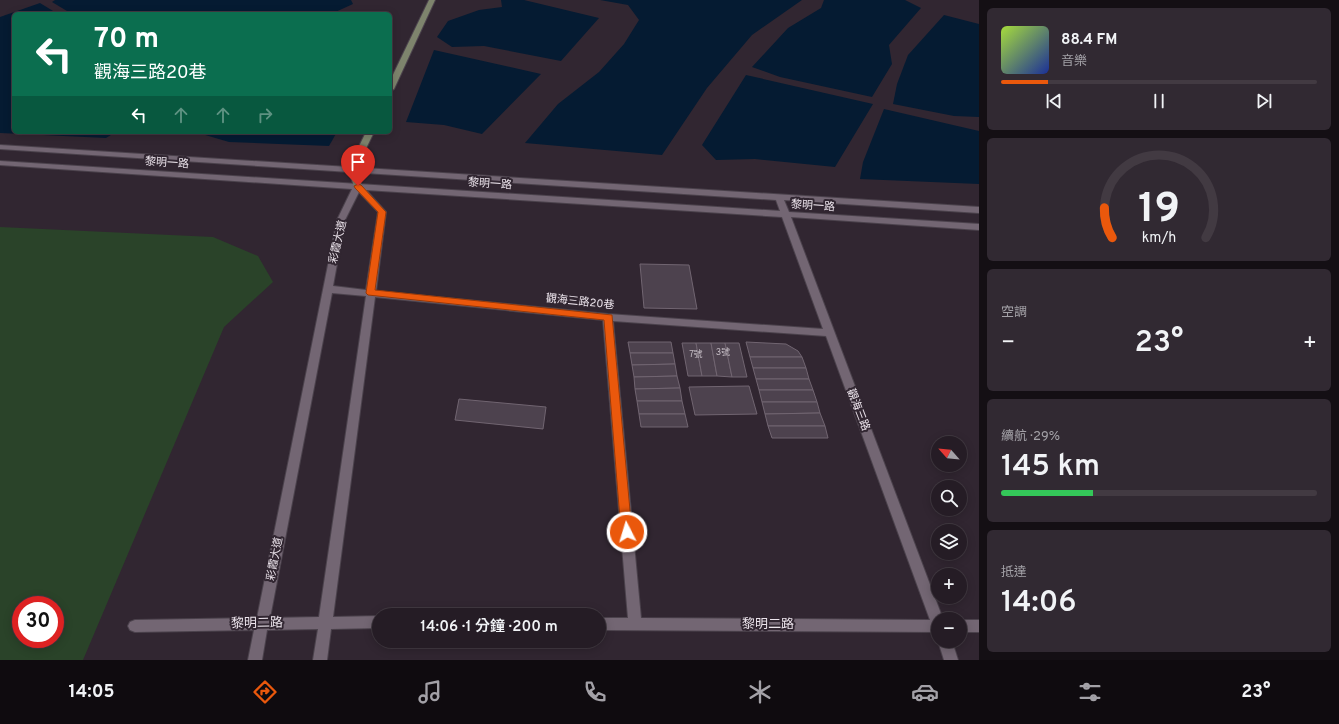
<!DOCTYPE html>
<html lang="zh-TW">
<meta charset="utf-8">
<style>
:root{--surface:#251c25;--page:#312932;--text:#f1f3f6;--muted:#a3a1a7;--line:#423a42;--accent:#ea580c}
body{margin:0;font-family:Overpass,"Noto Sans TC",sans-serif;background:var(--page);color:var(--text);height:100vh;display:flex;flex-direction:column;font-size:15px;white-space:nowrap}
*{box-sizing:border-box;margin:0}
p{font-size:13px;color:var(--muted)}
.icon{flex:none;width:22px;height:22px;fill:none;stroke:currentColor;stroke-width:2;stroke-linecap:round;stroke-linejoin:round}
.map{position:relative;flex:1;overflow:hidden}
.drawer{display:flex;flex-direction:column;gap:8px;padding:8px;background:#140f14;width:360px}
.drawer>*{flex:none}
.guide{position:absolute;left:12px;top:12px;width:380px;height:122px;border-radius:6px;box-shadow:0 2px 10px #0003,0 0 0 1px var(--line);background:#0b6e4f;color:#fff;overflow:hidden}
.needle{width:26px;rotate:297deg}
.fabs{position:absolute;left:931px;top:436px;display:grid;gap:8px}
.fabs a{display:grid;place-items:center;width:36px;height:36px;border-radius:50%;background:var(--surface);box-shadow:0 2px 10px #0003,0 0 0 1px var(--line);font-size:20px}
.speed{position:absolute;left:12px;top:596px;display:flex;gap:8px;font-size:20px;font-weight:700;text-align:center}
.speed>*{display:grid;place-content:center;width:52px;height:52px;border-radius:50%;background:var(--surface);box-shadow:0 2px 10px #0003,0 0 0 1px var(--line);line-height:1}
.speed .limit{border:6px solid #d22;background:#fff;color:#111}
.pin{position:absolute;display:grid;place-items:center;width:34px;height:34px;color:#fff;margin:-41px -17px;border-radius:50% 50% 50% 0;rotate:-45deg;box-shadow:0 0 4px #0007}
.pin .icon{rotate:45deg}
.me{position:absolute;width:44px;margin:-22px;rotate:355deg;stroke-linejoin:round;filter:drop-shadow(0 0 3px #0008)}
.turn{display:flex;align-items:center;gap:14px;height:84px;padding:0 16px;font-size:18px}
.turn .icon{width:52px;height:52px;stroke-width:2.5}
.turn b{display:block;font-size:28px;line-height:34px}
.lanes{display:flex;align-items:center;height:38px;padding:0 16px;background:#0003;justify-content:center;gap:20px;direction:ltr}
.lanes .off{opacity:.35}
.big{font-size:30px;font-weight:600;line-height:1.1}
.drawer .tile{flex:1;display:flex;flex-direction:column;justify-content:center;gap:6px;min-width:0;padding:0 14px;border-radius:6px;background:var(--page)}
.drawer .dial{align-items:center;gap:0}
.dial svg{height:104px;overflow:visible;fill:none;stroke:var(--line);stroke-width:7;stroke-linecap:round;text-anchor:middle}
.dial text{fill:var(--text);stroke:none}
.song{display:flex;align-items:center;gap:12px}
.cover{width:48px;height:48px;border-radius:6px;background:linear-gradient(135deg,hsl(80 70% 55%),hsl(230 70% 35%))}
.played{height:4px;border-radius:2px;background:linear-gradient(90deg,var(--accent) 15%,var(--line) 15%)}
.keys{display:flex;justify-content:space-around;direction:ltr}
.heat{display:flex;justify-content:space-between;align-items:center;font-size:22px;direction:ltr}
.charge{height:6px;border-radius:3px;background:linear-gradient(90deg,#34c759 29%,var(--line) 0)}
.trip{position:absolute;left:372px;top:608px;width:234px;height:40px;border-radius:20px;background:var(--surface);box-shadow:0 2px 10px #0003,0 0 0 1px var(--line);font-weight:600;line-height:40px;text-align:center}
.tabs{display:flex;height:64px;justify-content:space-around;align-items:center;background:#0f0b0f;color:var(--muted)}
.tabs .icon{width:28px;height:28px}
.tabs .active{color:var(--accent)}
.tabs b{font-size:18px;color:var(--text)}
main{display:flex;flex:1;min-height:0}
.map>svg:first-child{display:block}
.green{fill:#2a4329;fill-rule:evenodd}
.water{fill:#051b32}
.building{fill:#4d424e;stroke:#716571}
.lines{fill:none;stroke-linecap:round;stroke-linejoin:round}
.street-casing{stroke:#4b424c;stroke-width:2}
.secondary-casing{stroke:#4b424c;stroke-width:2}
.street{fill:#736673;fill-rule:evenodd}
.secondary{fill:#7e846d;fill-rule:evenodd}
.route{fill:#ea580c;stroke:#983908}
.labels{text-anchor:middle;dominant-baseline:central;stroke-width:4;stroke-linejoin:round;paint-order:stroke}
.number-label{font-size:9px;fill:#c4bcc4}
.street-label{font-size:11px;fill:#ece4ec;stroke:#312631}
.near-street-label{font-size:13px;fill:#ece4ec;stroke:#312631}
</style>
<main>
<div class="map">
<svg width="979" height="660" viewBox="0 0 979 660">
<rect width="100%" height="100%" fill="#312631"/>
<!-- green -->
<path class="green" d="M0,227L213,237L258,256L273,282L224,327L83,660H0ZM21,605H55V639H21Z"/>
<!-- water -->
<g class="water">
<polygon points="55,0 351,0 353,4 331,14 72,14 52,2"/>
<polygon points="501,0 524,0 599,18 561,61 484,46 452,47 437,37 448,21 479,10 502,7"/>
<polygon points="600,0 802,0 752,35 707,88 662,155 525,143 558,104 599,72 624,44 639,20 628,5"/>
<polygon points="824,0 905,0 921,8 889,45 892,64 872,97 780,77 752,67 788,28 821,8"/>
<polygon points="40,3 58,14 14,14 14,132 116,132 106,138 0,133 0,17"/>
<polygon points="944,15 979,24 979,117 954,116 893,104 897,84 908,55"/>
<polygon points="434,50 541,74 482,134 444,125 406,122"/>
<polygon points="746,75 873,104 835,167 755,159 716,160 702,145"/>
<polygon points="884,109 979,131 979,184 860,179 863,162"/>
<polygon points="195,132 337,132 329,146 229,142"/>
</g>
<!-- building -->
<g class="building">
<polygon points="640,264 689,265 697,309 644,308"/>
<polygon points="628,342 671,342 673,353 630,353"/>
<polygon points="746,342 786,344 798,351 802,357 750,357"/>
<polygon points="682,343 696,343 702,376 688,376"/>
<polygon points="696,343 711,343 717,376 702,376"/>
<polygon points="711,343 725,343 732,377 717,376"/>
<polygon points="725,343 739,343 747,377 732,377"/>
<polygon points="630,353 673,353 675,364 632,365"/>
<polygon points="750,357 802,357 806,368 753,368"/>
<polygon points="675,364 677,376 634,377 632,365"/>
<polygon points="753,368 806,368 809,379 756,379"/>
<polygon points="677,376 680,388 635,389 634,377"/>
<polygon points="756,379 809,379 813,390 759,390"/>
<polygon points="749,386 757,414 695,415 689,387"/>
<polygon points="680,388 682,401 637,401 635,389"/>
<polygon points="759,390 813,390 817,402 762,402"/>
<polygon points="459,399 546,407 543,429 455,420"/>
<polygon points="637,401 682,401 685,414 639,414"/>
<polygon points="762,402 817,402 820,413 765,414"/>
<polygon points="820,413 825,426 768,426 765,414"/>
<polygon points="639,414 685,414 688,427 641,427"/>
<polygon points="768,426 825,426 828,438 772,438"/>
</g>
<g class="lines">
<defs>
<g id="street">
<path d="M0,145L979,207V213L784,200L789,212L979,224V230L791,217L943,619H938V632L599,630V618H628L603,320L375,297L333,617L379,616V628L331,629L327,660H313L318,629L267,630L262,660H248L254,630L135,632L130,630L128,626L130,622L135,620L257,618L337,220L352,189L0,165V161L780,211L776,200L0,149ZM366,190L782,217L823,329L608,314L376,291L386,212ZM359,192L378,212L366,290L333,286L345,220ZM332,293L366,296L319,617L270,618ZM613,321L826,336L930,620L641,618Z"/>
<rect x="960" y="620" width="19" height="12"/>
<polygon points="938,641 952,641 958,660 944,660"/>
</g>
<g id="secondary">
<polygon points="429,0 435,0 394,89 390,91 390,81"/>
<polygon points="366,132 374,132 356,169 362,186 358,189 354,186 348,169"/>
</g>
</defs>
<!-- street casing -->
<use href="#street" class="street-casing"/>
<!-- secondary casing -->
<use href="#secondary" class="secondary-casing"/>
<!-- street -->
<use href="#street" class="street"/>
<!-- secondary -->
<use href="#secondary" class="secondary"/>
</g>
<!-- route -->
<polygon class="route" points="358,184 361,185 386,212 375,290 612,315 632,532 631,535 623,535 621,532 604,320 368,295 366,293 378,212 355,188 354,186"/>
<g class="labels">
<!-- number labels -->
<g class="number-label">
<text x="723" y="352">3號</text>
<text x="696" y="354">7號</text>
</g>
<!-- street labels -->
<g class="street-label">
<text transform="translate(167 163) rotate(4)">黎明一路</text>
<text transform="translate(490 184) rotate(4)">黎明一路</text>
<text transform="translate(813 206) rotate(4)">黎明一路</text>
<text transform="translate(338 242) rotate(-77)">彩霞大道</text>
<text transform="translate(580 302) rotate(6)">觀海三路20巷</text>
<text transform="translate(858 410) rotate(69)">觀海三路</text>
<text transform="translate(275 559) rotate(-79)">彩霞大道</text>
</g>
<!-- near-street labels -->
<g class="near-street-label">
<text transform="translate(257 624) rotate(-1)">黎明二路</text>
<text x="768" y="625">黎明二路</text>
</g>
</g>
</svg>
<div class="fabs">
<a><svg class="needle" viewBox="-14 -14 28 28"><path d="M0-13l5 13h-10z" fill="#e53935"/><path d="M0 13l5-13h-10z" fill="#a3a1a7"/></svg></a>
<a><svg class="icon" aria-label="search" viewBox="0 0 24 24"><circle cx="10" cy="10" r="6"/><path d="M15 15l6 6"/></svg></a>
<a><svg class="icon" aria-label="layers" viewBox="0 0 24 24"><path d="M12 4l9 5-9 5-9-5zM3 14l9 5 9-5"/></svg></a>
<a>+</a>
<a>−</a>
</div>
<div class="speed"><div class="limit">30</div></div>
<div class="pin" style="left:358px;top:186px;background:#d93025"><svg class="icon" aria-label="arrive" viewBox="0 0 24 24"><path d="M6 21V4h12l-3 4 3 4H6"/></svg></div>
<svg class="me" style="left:627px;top:532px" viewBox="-20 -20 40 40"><circle r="17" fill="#ea580c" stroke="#fff" stroke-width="3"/><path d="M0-11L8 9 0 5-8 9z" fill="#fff"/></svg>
<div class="trip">14:06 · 1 分鐘 · 200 m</div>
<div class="guide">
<div class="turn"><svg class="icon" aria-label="left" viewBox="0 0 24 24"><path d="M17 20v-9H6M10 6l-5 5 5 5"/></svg><div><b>70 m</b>觀海三路20巷</div></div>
<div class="lanes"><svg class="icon" aria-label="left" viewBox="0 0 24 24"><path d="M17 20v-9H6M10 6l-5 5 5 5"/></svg><svg class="icon off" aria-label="ahead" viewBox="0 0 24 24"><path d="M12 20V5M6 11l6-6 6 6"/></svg><svg class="icon off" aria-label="ahead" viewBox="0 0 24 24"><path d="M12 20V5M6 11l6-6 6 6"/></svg><svg class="icon off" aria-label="right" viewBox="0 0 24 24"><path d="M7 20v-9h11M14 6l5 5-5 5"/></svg></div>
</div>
</div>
<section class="drawer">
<div class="tile">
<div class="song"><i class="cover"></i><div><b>88.4 FM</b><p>音樂</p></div></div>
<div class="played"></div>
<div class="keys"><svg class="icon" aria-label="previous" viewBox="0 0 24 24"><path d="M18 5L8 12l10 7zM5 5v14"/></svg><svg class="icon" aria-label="pause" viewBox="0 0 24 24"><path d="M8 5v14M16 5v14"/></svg><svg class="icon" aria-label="next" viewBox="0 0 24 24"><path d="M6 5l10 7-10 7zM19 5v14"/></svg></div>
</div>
<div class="tile dial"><svg viewBox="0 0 100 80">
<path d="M14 69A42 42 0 1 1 86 69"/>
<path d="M14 69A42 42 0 0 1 8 46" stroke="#ea580c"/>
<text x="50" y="56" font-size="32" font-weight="700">19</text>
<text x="50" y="72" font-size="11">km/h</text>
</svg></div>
<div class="tile"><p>空調</p>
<div class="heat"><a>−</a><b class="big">23°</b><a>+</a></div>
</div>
<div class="tile"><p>續航 · 29%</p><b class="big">145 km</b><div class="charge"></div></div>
<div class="tile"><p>抵達</p><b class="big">14:06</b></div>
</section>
</main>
<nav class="tabs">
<b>14:05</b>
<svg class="icon active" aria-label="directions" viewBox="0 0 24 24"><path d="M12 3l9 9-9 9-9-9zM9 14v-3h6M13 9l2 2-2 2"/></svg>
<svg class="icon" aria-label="music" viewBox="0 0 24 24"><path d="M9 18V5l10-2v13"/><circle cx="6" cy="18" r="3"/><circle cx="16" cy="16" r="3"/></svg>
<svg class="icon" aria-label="phone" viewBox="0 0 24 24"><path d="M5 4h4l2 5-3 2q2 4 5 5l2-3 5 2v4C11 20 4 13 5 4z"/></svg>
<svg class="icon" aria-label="climate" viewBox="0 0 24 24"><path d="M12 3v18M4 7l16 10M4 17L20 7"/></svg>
<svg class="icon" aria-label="car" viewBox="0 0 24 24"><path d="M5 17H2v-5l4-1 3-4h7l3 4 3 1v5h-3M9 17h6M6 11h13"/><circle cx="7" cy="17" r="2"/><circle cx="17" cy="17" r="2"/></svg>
<svg class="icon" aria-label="filters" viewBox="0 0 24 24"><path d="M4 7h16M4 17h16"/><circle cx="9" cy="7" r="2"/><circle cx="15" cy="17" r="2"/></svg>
<b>23°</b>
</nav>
